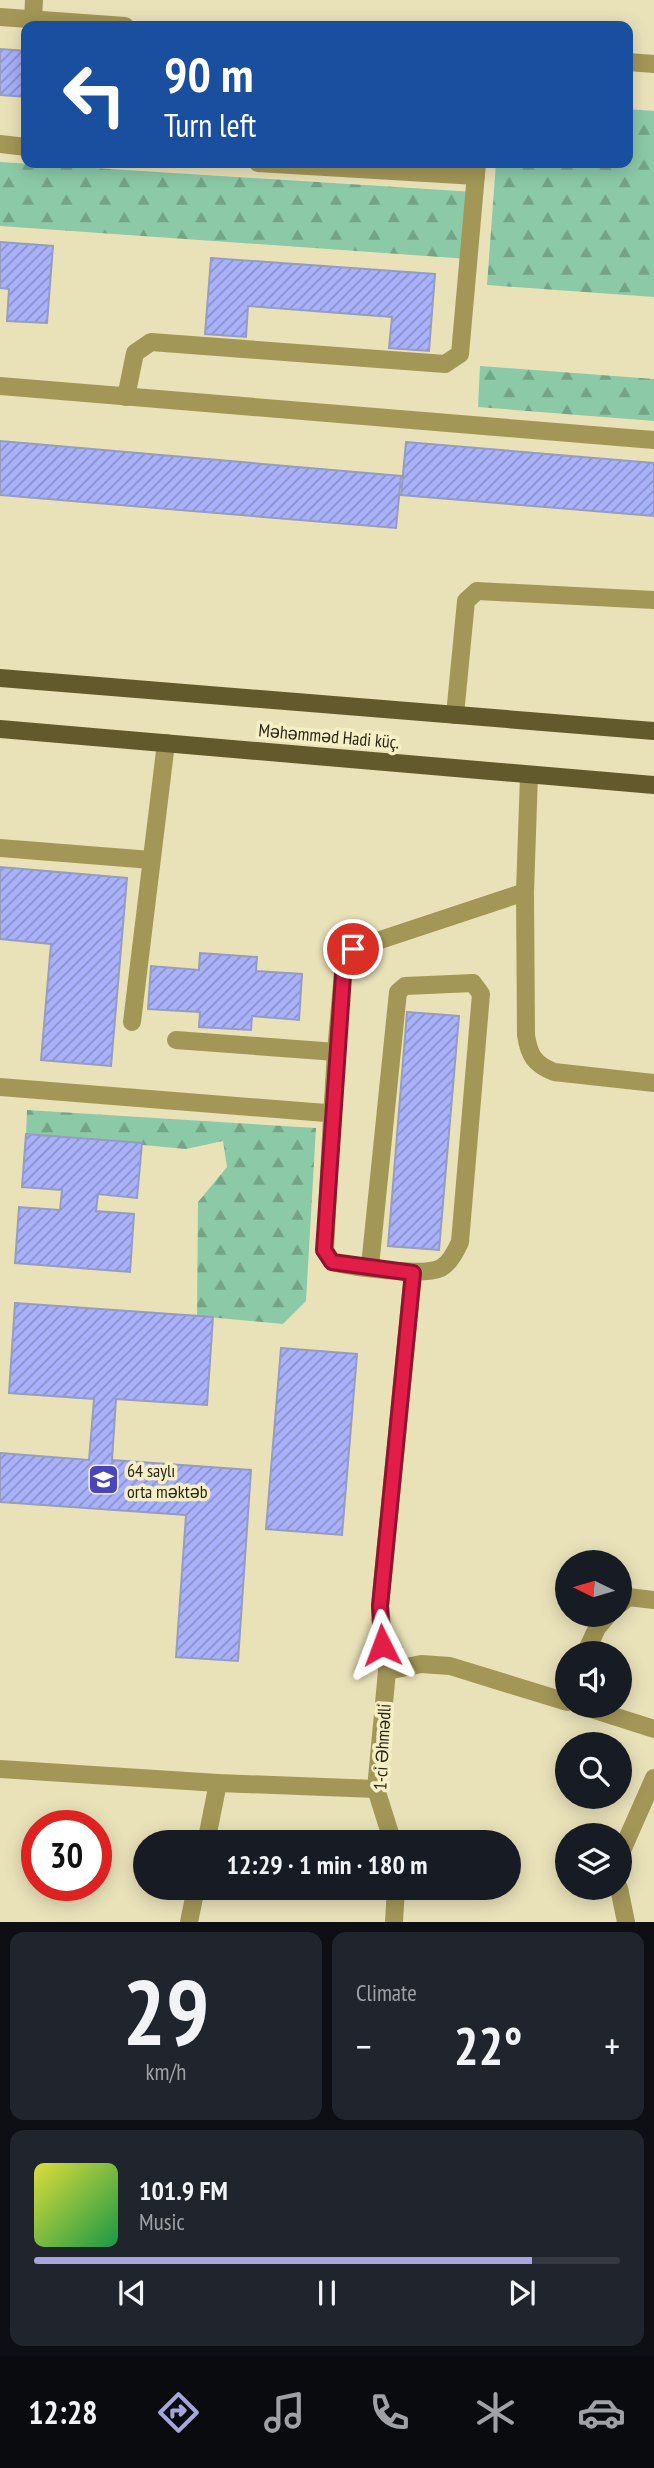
<!DOCTYPE html>
<meta charset="utf-8">
<style>
:root{--surface:#171b24;--page:#20242c;--text:#f1f3f6;--muted:#9ea1a6;--line:#363941;--accent:#a6a5dc}
body{margin:0;font-family:"PT Sans Narrow",sans-serif;background:var(--page);color:var(--text);height:100vh;display:flex;flex-direction:column;font-size:26px;white-space:nowrap}
*{box-sizing:border-box;margin:0}
p{font-size:23px;color:var(--muted)}
.icon{flex:none;width:38px;height:38px;fill:none;stroke:currentColor;stroke-width:2;stroke-linecap:round;stroke-linejoin:round}
.map{position:relative;height:1922px;overflow:hidden}
.details{display:flex;flex-direction:column;gap:10px;padding:10px;background:#0d0f14;flex:1}
.details>*{flex:none}
.hud{position:absolute;left:21px;top:21px;width:612px;height:147px;border-radius:14px;box-shadow:0 4px 18px #0003;background:#1a4fa0;color:#fff;overflow:hidden}
.needle{width:46px;rotate:275deg}
.fabs{position:absolute;left:555px;top:1550px;display:grid;gap:14px}
.fabs a{display:grid;place-items:center;width:77px;height:77px;border-radius:50%;background:var(--surface);box-shadow:0 4px 18px #0003;font-size:35px}
.speed{position:absolute;left:21px;top:1810px;display:flex;gap:14px;font-size:35px;font-weight:700;text-align:center}
.speed>*{display:grid;place-content:center;width:91px;height:91px;border-radius:50%;background:var(--surface);box-shadow:0 4px 18px #0003;line-height:1}
.speed .limit{border:10px solid #d22;background:#fff;color:#111}
.pin{position:absolute;display:grid;place-items:center;width:60px;height:60px;color:#fff;margin:-30px;border:4px solid #fff;border-radius:50%;box-shadow:0 2px 7px #0007}
.me{position:absolute;width:77px;margin:-38px;rotate:357deg;stroke-linejoin:round;filter:drop-shadow(0 0 5px #0008)}
.turn{display:flex;align-items:center;gap:24px;height:147px;padding:0 28px;font-size:32px}
.turn .icon{width:91px;height:91px;stroke-width:2.5}
.turn b{display:block;font-size:49px;line-height:60px}
.big{font-size:52px;font-weight:700;line-height:1.1}
.details .card{flex:1;display:flex;flex-direction:column;justify-content:center;gap:10px;min-width:0;padding:0 24px;border-radius:14px;background:var(--page)}
.details .dial{align-items:center;gap:0}
.dial b{font-size:91px;line-height:1}
.song{display:flex;align-items:center;gap:21px}
.cover{width:84px;height:84px;border-radius:10px;background:linear-gradient(135deg,hsl(60 70% 55%),hsl(140 70% 35%))}
.played{height:7px;border-radius:4px;background:linear-gradient(90deg,var(--accent) 85%,var(--line) 85%)}
.keys{display:flex;justify-content:space-around;direction:ltr}
.heat{display:flex;justify-content:space-between;align-items:center;font-size:38px;direction:ltr}
.details .tiles{flex:1;display:grid;gap:10px;grid-template-columns:1fr 1fr}
.card:last-child{grid-column:span 2}
.trip{position:absolute;left:133px;top:1830px;width:388px;height:70px;border-radius:35px;background:var(--surface);box-shadow:0 4px 18px #0003;font-weight:700;line-height:70px;text-align:center}
.tabs{display:flex;height:112px;justify-content:space-around;align-items:center;background:#090b0e;color:var(--muted)}
.tabs .icon{width:49px;height:49px}
.tabs .active{color:var(--accent)}
.tabs b{font-size:32px;color:var(--text)}
.map>svg:first-child{display:block}
.forest{fill:url(#forest-firs)}
.building{fill:url(#building-hatch);stroke:#979cc1;stroke-width:2}
.lines{fill:none;stroke-linecap:round;stroke-linejoin:round}
.minor{stroke:#a39757;stroke-width:18}
.major{stroke:#625a2d;stroke-width:18}
.route-casing{stroke:#92132f;stroke-width:18}
.route{stroke:#e11d48;stroke-width:12}
.labels{text-anchor:middle;dominant-baseline:central;stroke-width:7;stroke-linejoin:round;paint-order:stroke}
.street-label{font-size:18px;fill:#2a2718;stroke:#f6efc6}
.poi-label{font-size:18px;fill:#2a2718;stroke:#f6efc6;text-anchor:start}
</style>
<div class="map">
<svg width="654" height="1922" viewBox="0 0 654 1922">
<defs>
<pattern id="forest-firs" width="22" height="20" patternUnits="userSpaceOnUse" patternTransform="scale(1.75)"><rect width="22" height="20" fill="#8ccaa7"/><path d="M5 1l3.5 6h-7zM16 11l3.5 6h-7z" fill="#73a487"/></pattern>
<pattern id="building-hatch" width="6" height="6" patternUnits="userSpaceOnUse" patternTransform="scale(1.75)"><rect width="6" height="6" fill="#a9b1fa"/><path d="M-1 1l2-2M0 6l6-6M5 7l2-2" fill="none" stroke="#8a90c9"/></pattern>
</defs>
<rect width="100%" height="100%" fill="#e9e2b9"/>
<!-- forest -->
<g class="forest">
<polygon points="628,109 654,111 654,297 487,285 496,163 628,163"/>
<polygon points="0,162 475,192 469,259 0,226"/>
<polygon points="480,366 654,379 654,421 478,407"/>
<polygon points="27,1110 316,1128 306,1301 283,1324 197,1316 198,1202 227,1167 223,1141 186,1149 26,1134"/>
</g>
<!-- building -->
<g class="building">
<polygon points="0,49 26,51 26,97 0,95"/>
<polygon points="0,242 53,246 47,323 7,321 9,289 0,288"/>
<polygon points="211,258 435,274 429,351 389,348 392,317 248,306 246,337 205,334"/>
<polygon points="0,441 401,476 396,528 0,495"/>
<polygon points="406,442 654,463 654,516 401,495"/>
<polygon points="0,867 127,878 111,1066 41,1060 51,944 0,939"/>
<polygon points="200,953 257,957 256,971 302,974 299,1020 252,1016 251,1030 199,1027 200,1012 148,1009 151,966 199,970"/>
<polygon points="407,1012 459,1016 439,1250 388,1246"/>
<polygon points="26,1134 142,1143 137,1198 98,1194 96,1211 134,1214 130,1272 15,1263 19,1207 60,1210 62,1190 22,1187"/>
<polygon points="15,1303 213,1317 207,1405 116,1399 112,1460 251,1470 238,1661 176,1657 186,1515 0,1502 0,1453 89,1460 94,1399 9,1393"/>
<polygon points="281,1348 357,1354 342,1535 266,1529"/>
</g>
<g class="lines">
<!-- minor -->
<g class="minor">
<polyline points="0,17 125,26"/>
<polyline points="33,20 34,0"/>
<polyline points="628,62 654,64"/>
<polyline points="0,144 26,147"/>
<polyline points="258,163 476,176"/>
<polyline points="0,386 654,440"/>
<polyline points="126,397 135,353 151,342 445,364 460,354 477,163"/>
<polyline points="455,715 466,601 477,591 654,600"/>
<path d="M529,775L525,892L526,1035C529,1055 534,1064 554,1072L654,1083"/>
<polyline points="0,848 151,860"/>
<polyline points="132,1022 166,743"/>
<polyline points="176,1040 336,1052 344,961 353,949 525,892"/>
<path d="M0,1087L326,1113L332,1117L325,1250L332,1262C352,1267 423,1277 441,1268C450,1263 456,1251 460,1242L481,994L473,983L405,986L398,992L370,1266"/>
<polyline points="332,1117 336,1052"/>
<polyline points="620,1604 628,1597 654,1600"/>
<polyline points="585,1654 597,1628 608,1615"/>
<polyline points="387,1671 421,1664 450,1666 567,1702"/>
<polyline points="582,1706 654,1729"/>
<polyline points="0,1769 218,1783 376,1789"/>
<polyline points="206,1843 218,1783"/>
<polyline points="393,1843 376,1789 387,1671 380,1606 413,1273"/>
<polyline points="620,1855 654,1778"/>
<polyline points="619,1888 626,1922"/>
<polyline points="189,1922 196,1888"/>
<polyline points="394,1922 396,1888"/>
</g>
<!-- major -->
<g class="major">
<polyline points="0,678 654,731"/>
<polyline points="0,729 654,785"/>
</g>
</g>
<g class="lines">
<defs>
<polyline id="route" points="353,949 344,961 324,1250 332,1262 413,1273 380,1606 382,1645"/>
</defs>
<!-- route casing -->
<use href="#route" class="route-casing"/>
<!-- route -->
<use href="#route" class="route"/>
</g>
<!-- icons -->
<defs>
<symbol id="school-square" viewBox="-11 -11 22 22"><rect x="-9" y="-9" width="18" height="18" rx="4" fill="#4b45bc" stroke="#f6efc6"/><path d="M0-5L7-2L0 1L-7-2ZM-4 1L0 2.5L4 1V4Q0 6-4 4Z" fill="#fff"/></symbol>
</defs>
<g fill-rule="evenodd">
<use href="#school-square" x="86" y="1462" width="35" height="35"/>
</g>
<g class="labels">
<!-- street labels -->
<g class="street-label">
<text transform="translate(329 736) rotate(5)">Məhəmməd Hadi küç.</text>
<text transform="translate(382 1747) rotate(-87)">1-ci Əhmədli</text>
</g>
<!-- poi labels -->
<g class="poi-label">
<text x="127" y="1470">64 saylı<tspan x="127" dy="21">orta məktəb</tspan></text>
</g>
</g>
</svg>
<div class="fabs">
<a><svg class="needle" viewBox="-14 -14 28 28"><path d="M0-13l5 13h-10z" fill="#e53935"/><path d="M0 13l5-13h-10z" fill="#9ea1a6"/></svg></a>
<a><svg class="icon" aria-label="sound" viewBox="0 0 24 24"><path d="M4 9h4l5-4v14l-5-4H4zM17 9q2 3 0 6"/></svg></a>
<a><svg class="icon" aria-label="search" viewBox="0 0 24 24"><circle cx="10" cy="10" r="6"/><path d="M15 15l6 6"/></svg></a>
<a><svg class="icon" aria-label="layers" viewBox="0 0 24 24"><path d="M12 4l9 5-9 5-9-5zM3 14l9 5 9-5"/></svg></a>
</div>
<div class="speed"><div class="limit">30</div></div>
<div class="pin" style="left:353px;top:949px;background:#d93025"><svg class="icon" aria-label="arrive" viewBox="0 0 24 24"><path d="M6 21V4h12l-3 4 3 4H6"/></svg></div>
<svg class="me" style="left:382px;top:1645px" viewBox="-20 -20 40 40"><path d="M0-17L14 15 0 8-14 15z" fill="#e11d48" stroke="#fff" stroke-width="4"/></svg>
<div class="trip">12:29 · 1 min · 180 m</div>
<div class="hud">
<div class="turn"><svg class="icon" aria-label="left" viewBox="0 0 24 24"><path d="M17 20v-9H6M10 6l-5 5 5 5"/></svg><div><b>90 m</b>Turn left</div></div>
</div>
</div>
<section class="details">
<div class="tiles">
<div class="card dial"><b>29</b><p>km/h</p></div>
<div class="card"><p>Climate</p>
<div class="heat"><a>−</a><b class="big">22°</b><a>+</a></div>
</div>
<div class="card">
<div class="song"><i class="cover"></i><div><b>101.9 FM</b><p>Music</p></div></div>
<div class="played"></div>
<div class="keys"><svg class="icon" aria-label="previous" viewBox="0 0 24 24"><path d="M18 5L8 12l10 7zM5 5v14"/></svg><svg class="icon" aria-label="pause" viewBox="0 0 24 24"><path d="M8 5v14M16 5v14"/></svg><svg class="icon" aria-label="next" viewBox="0 0 24 24"><path d="M6 5l10 7-10 7zM19 5v14"/></svg></div>
</div>
</div>
</section>
<nav class="tabs">
<b>12:28</b>
<svg class="icon active" aria-label="directions" viewBox="0 0 24 24"><path d="M12 3l9 9-9 9-9-9zM9 14v-3h6M13 9l2 2-2 2"/></svg>
<svg class="icon" aria-label="music" viewBox="0 0 24 24"><path d="M9 18V5l10-2v13"/><circle cx="6" cy="18" r="3"/><circle cx="16" cy="16" r="3"/></svg>
<svg class="icon" aria-label="phone" viewBox="0 0 24 24"><path d="M5 4h4l2 5-3 2q2 4 5 5l2-3 5 2v4C11 20 4 13 5 4z"/></svg>
<svg class="icon" aria-label="climate" viewBox="0 0 24 24"><path d="M12 3v18M4 7l16 10M4 17L20 7"/></svg>
<svg class="icon" aria-label="car" viewBox="0 0 24 24"><path d="M5 17H2v-5l4-1 3-4h7l3 4 3 1v5h-3M9 17h6M6 11h13"/><circle cx="7" cy="17" r="2"/><circle cx="17" cy="17" r="2"/></svg>
</nav>
